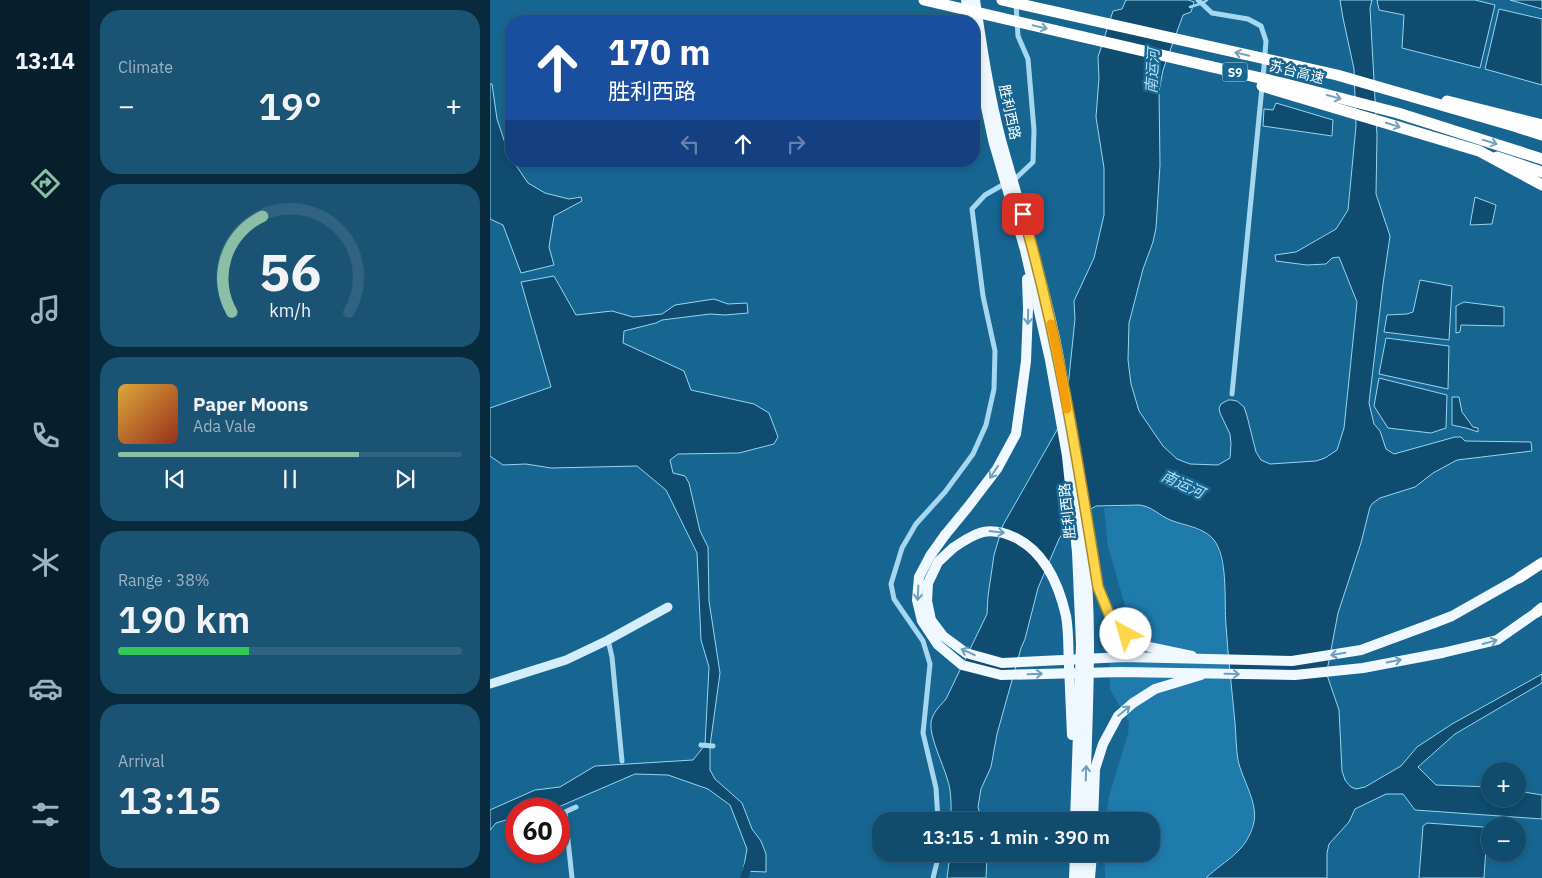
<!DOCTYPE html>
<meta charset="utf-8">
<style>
:root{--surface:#114c6e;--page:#1a5373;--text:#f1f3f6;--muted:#9cb4c2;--line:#306381;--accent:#8abfa5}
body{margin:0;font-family:"IBM Plex Sans","Noto Sans SC",sans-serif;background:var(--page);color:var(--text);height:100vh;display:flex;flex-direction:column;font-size:19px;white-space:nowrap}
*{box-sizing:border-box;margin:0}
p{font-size:16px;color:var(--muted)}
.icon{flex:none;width:28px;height:28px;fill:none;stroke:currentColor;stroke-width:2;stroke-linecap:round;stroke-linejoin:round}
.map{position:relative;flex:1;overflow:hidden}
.side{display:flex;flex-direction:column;gap:10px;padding:10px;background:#092a3c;width:400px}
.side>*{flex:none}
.hud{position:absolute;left:15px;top:15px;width:475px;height:152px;border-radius:20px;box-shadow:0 2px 8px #0003,0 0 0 1px var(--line);background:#1a4fa0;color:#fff;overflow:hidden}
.controls{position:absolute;left:991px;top:762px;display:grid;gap:10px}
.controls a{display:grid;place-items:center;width:45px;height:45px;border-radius:50%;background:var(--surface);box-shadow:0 2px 8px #0003,0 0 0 1px var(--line);font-size:25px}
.speed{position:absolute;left:15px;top:798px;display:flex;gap:10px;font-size:25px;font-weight:700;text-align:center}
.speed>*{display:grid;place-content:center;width:65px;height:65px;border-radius:50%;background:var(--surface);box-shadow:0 2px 8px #0003,0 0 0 1px var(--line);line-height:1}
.speed .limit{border:8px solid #d22;background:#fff;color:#111}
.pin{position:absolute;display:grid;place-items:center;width:42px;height:42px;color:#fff;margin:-21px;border-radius:10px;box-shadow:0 2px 8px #0006}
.me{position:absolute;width:55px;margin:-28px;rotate:321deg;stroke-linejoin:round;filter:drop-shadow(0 0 4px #0008)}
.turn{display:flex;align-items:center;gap:18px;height:105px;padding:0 20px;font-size:22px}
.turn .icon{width:65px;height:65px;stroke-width:2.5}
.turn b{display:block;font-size:35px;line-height:42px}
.lanes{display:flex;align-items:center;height:48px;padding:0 20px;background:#0003;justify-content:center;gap:25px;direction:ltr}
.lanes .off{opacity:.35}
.big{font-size:38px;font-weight:600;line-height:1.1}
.side .tile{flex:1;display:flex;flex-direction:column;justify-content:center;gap:8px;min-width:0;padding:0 18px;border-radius:20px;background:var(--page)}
.side .dial{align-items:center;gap:0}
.dial svg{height:130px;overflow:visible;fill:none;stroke:var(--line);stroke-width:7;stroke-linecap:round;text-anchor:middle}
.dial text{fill:var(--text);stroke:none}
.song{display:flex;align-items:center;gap:15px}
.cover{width:60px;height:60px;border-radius:8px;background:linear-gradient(135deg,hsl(40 70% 55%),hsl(10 70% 35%))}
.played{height:5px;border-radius:2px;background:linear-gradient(90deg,var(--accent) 70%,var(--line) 70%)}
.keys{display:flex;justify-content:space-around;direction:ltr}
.heat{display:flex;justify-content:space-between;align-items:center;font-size:28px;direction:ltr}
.charge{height:8px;border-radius:4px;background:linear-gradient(90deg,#34c759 38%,var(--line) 0)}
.trip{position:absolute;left:382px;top:812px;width:288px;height:50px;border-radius:20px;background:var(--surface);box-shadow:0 2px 8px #0003,0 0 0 1px var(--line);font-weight:600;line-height:50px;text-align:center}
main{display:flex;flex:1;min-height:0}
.tab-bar{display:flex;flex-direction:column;width:90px;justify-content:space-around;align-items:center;background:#071e2c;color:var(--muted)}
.tab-bar .icon{width:35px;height:35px}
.tab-bar .on{color:var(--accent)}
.tab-bar b{font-size:22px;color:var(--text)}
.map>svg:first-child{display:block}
.green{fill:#1f7bac}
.water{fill:#0f4c6f;stroke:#98d5f3}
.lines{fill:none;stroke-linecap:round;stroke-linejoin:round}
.stream{stroke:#98d5f3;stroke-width:2.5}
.canal{stroke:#0f4c6f;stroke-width:8}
.street{stroke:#a6d7f0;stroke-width:5}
.secondary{stroke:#d4edfb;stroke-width:9}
.primary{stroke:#eff8ff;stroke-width:10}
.highway{stroke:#fff;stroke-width:11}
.primary-bridge{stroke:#eff8ff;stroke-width:10}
.highway-bridge{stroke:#fff;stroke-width:11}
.oneway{stroke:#74a3be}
.oneway2{stroke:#6da0be}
.route-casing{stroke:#a68a30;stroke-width:12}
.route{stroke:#ffd54a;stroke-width:9}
.slow{stroke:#f59e0b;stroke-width:9}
.labels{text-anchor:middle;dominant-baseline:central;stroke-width:5;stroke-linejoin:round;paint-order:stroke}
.shield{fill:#176692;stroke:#b9d1de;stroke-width:1}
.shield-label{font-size:12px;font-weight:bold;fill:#fff}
.street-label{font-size:14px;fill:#fff;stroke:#176692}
.water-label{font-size:15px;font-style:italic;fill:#b2e0f7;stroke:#176692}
</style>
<main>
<nav class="tab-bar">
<b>13:14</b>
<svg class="icon on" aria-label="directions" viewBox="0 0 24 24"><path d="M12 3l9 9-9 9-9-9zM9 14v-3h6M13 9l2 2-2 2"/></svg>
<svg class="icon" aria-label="music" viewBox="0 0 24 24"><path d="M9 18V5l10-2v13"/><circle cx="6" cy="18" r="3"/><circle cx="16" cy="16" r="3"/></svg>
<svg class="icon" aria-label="phone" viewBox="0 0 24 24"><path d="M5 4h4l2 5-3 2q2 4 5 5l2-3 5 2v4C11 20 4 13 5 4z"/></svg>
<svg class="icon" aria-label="climate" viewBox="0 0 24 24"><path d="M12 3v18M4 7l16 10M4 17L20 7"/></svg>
<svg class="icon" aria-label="car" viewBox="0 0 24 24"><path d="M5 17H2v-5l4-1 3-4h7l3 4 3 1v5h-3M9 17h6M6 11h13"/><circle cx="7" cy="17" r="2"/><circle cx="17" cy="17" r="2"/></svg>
<svg class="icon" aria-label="filters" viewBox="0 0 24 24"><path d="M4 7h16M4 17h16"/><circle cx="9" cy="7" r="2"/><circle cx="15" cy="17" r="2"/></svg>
</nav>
<section class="side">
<div class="tile"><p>Climate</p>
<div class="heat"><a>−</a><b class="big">19°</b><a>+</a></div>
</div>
<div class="tile dial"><svg viewBox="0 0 100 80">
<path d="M14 69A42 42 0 1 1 86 69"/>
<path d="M14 69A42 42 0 0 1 33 10" stroke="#8abfa5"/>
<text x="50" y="56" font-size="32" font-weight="700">56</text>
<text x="50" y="72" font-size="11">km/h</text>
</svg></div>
<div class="tile">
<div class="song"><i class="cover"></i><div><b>Paper Moons</b><p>Ada Vale</p></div></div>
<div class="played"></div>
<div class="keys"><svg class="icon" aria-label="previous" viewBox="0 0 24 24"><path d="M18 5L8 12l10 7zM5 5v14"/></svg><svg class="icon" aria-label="pause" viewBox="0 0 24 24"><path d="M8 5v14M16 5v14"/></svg><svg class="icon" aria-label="next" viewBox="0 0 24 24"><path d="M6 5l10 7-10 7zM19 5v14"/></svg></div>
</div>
<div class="tile"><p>Range · 38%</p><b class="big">190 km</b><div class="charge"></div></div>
<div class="tile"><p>Arrival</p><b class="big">13:15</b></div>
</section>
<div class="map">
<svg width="1052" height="878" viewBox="0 0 1052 878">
<rect width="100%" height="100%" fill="#176692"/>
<!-- green -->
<polygon class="green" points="649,505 654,505 663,509 678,519 715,533 723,539 727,547 733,569 736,587 736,624 748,760 764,810 764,819 758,837 751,848 716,878 615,878 615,854 661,854 661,821 616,821 619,796 638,734 639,722 620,689 619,640 635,621 635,606 618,546 614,508"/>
<!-- water -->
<g class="water">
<path d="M636,0H698L704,2L701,12L693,15L673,70L669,91L670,165L666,228L663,242L653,269L639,323L638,360L641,384L649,411L673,446L687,459L700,464L728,465L740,458L741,444L740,434L730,413L729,408L731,404L738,400H742L747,401L754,407L757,416L766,452L771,460L780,464L826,461L835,458L847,450L854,428L867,302L849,257L842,258L836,264L817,265L786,261L785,255L806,252L846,229L858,210L866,126L864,69L853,18L850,0H882L880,8L887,135L886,194L900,236L893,284L879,403L884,424L890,431L896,449L904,454L965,437H971L975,441L1041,442L1042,451L967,460L943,473L925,487L890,498L883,503L880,507L871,543L848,613L837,671V675L849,710L852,771L855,780L861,787L866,789L875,787L911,766L927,747L962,724L1052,674V683L965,734L928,767L946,785L1000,787V799H1028V791L1052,795V819L925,810L913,794H896L865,809L859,822L839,844L837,853V878H716C736,859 757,852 764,822C768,803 752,779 748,760C746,748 746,735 745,723C742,690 738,657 736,625C734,601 738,564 726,543C716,526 691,526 676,518C667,513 660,506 649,505L606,506L579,522L569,539L548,588L535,639L531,648L507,734L501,767L491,789L488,807L492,821H461C461,807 462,792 457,778C453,764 439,736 441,722C443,712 450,706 456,699L497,614L498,596L504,555L513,525L575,416L585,319L584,301L604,258L614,215V168L606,117L609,78L608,57L623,11L632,9Z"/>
<polygon points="887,0 985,0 1005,5 990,68 912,48 914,15 889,10"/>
<polygon points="1020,0 1052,0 1052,9"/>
<polygon points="1009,9 1052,19 1052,85 995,69"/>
<polygon points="0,84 2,84 7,119 21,161 23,161 38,183 55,193 79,199 91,197 92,201 64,216 59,247 64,265 31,273 13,225 0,219"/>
<polygon points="786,103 843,120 842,136 773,126 774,109 783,110"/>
<polygon points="985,197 1006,205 1002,224 980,225"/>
<polygon points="64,276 86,315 122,311 143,317 172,314 185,305 224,299 238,304 257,303 258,313 235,315 220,314 172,320 166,323 134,331 133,343 194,371 201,390 264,404 279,413 288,437 284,444 249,453 188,454 180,460 183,473 195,476 199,483 210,531 218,547 219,601 230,673 220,746 220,770 225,779 252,803 262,829 271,841 276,854 276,872 253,871 257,849 240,805 218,789 178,775 145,774 66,808 26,809 26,817 6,823 0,830 0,810 45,790 70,787 105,766 203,760 215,745 219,667 211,640 207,553 176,490 147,466 61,468 36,464 13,465 0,456 0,408 61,387 31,282"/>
<polygon points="930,280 962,286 959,340 894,332 897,315 917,314 923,312"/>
<polygon points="974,302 1014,307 1014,326 971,325 970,332 966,333 966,306"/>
<polygon points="896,338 959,346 958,389 889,374"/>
<polygon points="889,378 957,395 956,428 941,433 898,428 884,406"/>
<polygon points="962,397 969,397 972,412 983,427 988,428 988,432 976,428 962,425"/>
<polygon points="937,823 993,827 997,832 994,878 929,878 933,826"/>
<polygon points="460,854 497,854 496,878 457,878"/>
</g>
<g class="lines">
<!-- stream -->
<polyline class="stream" points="700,7 713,3 717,0"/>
<!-- canal -->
<polyline class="canal" points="254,878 259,863"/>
<!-- street -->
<g class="street">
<polyline points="708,0 722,13 758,19 771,26 776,41 773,79"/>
<polyline points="742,394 772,87"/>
<polyline points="118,640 122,657 132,761"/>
<polyline points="211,745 223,746"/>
<polyline points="448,821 446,788 433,733 440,664 433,641 404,599 401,584 412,548 426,524 455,492 483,454 496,425 504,389 505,351 493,296 482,209 495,195 516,183 523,181 543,162 544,130 538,59 528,36 526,4"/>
<polyline points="82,878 75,812 86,807"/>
<polyline points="443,878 449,854"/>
</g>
<!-- secondary -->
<polyline class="secondary" points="0,684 76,660 118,640 178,607"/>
<!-- primary -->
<g class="primary">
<polyline points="476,0 479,21"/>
<path d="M485,0C492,46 499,95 511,140C531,212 555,284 569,358C586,453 599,549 599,645C599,704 596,763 594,821"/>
<polyline points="484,50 503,140 535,250 560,360 577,456 587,552 591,644 585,821"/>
<polyline points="455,535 478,507 507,469 526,434 536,361 538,309 537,279"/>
<polyline points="600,540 608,587 619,613 636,634 659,647 702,656"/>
<path d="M463,548C486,532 499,525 526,538C556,553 569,585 576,616C579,632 578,650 579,666C580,689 581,712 582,735"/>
<polyline points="944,623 962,616 1029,578"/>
<polyline points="952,653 1007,640 1047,612"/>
<polyline points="603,821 605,769 613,744 628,716 643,703 665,689 711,675"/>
<polyline points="584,878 585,854"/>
<polyline points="593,878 593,854"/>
<polyline points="600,878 602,854"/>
</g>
<!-- highway -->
<g class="highway">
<polyline points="957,101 1052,125"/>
<polyline points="1007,157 1052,172"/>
<polyline points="1029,578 1052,563"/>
<polyline points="1047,612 1052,608"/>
</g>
<!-- primary-bridge -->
<g class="primary-bridge">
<polyline points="455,535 440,556 429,577 427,600 432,621 448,645 472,665 511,675 631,672 805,675 873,668 952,653"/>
<polyline points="463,548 448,562 438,583 437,601 441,620 453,636 476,653 512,663 634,657 802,661 871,650 944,623"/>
</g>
<!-- highway-bridge -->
<g class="highway-bridge">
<polyline points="434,0 796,84 908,113 1052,159"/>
<polyline points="512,0 847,75 1024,126 1052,135"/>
<polyline points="772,86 989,151 1052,185"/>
</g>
</g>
<!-- one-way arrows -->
<defs><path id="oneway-shaft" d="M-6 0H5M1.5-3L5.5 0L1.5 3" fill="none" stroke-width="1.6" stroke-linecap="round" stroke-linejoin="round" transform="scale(1.25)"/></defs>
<g class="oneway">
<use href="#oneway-shaft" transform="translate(550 27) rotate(13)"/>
<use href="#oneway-shaft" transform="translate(752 54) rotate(-167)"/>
<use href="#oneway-shaft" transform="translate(844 97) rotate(15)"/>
<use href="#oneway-shaft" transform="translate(903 125) rotate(17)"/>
<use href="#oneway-shaft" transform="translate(1000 142) rotate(17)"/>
</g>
<g class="oneway2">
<use href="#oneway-shaft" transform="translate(538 317) rotate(92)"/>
<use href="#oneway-shaft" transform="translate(504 472) rotate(124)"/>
<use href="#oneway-shaft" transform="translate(507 532) rotate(7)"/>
<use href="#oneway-shaft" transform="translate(428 593) rotate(93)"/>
<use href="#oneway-shaft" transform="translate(1000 642) rotate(-15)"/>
<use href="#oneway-shaft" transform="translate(478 652) rotate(-156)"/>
<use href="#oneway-shaft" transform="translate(848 654) rotate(171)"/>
<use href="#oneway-shaft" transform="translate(904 661) rotate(-11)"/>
<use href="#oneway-shaft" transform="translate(545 674) rotate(-2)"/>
<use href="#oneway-shaft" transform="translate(742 674) rotate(1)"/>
<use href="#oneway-shaft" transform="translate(634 711) rotate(-40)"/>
<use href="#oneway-shaft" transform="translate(596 773) rotate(-88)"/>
</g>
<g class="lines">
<defs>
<path id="route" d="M533,214C568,336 588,462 608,587L619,614L636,634"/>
</defs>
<!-- route casing -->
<use href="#route" class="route-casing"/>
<!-- route -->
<use href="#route" class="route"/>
<!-- slow -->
<polyline class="slow" points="561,324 568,356 577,409"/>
</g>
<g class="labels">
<!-- shield labels -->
<rect class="shield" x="732.5" y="62.5" width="25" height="19" rx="4"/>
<g class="shield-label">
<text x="745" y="72">S9</text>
</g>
<!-- street labels -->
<g class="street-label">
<text transform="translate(807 72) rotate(14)">苏台高速</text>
<text transform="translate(520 112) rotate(78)">胜利西路</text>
<text transform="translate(577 511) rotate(-96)">胜利西路</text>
</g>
<!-- water labels -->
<g class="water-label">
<text transform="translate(662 71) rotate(-87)">南运河</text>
<text transform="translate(693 484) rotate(25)">南运河</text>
</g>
</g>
</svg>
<div class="controls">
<a>+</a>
<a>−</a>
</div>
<div class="speed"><div class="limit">60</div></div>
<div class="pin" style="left:533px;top:214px;background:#d93025"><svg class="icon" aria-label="arrive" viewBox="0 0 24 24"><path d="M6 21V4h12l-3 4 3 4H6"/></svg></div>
<svg class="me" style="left:636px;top:634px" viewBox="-20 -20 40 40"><circle r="19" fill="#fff"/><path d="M0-13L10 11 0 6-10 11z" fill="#ffd54a"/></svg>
<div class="trip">13:15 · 1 min · 390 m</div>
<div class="hud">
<div class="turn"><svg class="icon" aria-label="ahead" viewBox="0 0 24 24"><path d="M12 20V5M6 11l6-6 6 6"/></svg><div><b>170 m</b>胜利西路</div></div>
<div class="lanes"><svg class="icon off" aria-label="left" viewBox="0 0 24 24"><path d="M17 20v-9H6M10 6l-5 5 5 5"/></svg><svg class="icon" aria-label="ahead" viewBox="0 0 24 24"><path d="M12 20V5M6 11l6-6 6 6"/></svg><svg class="icon off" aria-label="right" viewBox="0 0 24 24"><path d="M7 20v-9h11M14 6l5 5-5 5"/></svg></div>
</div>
</div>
</main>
